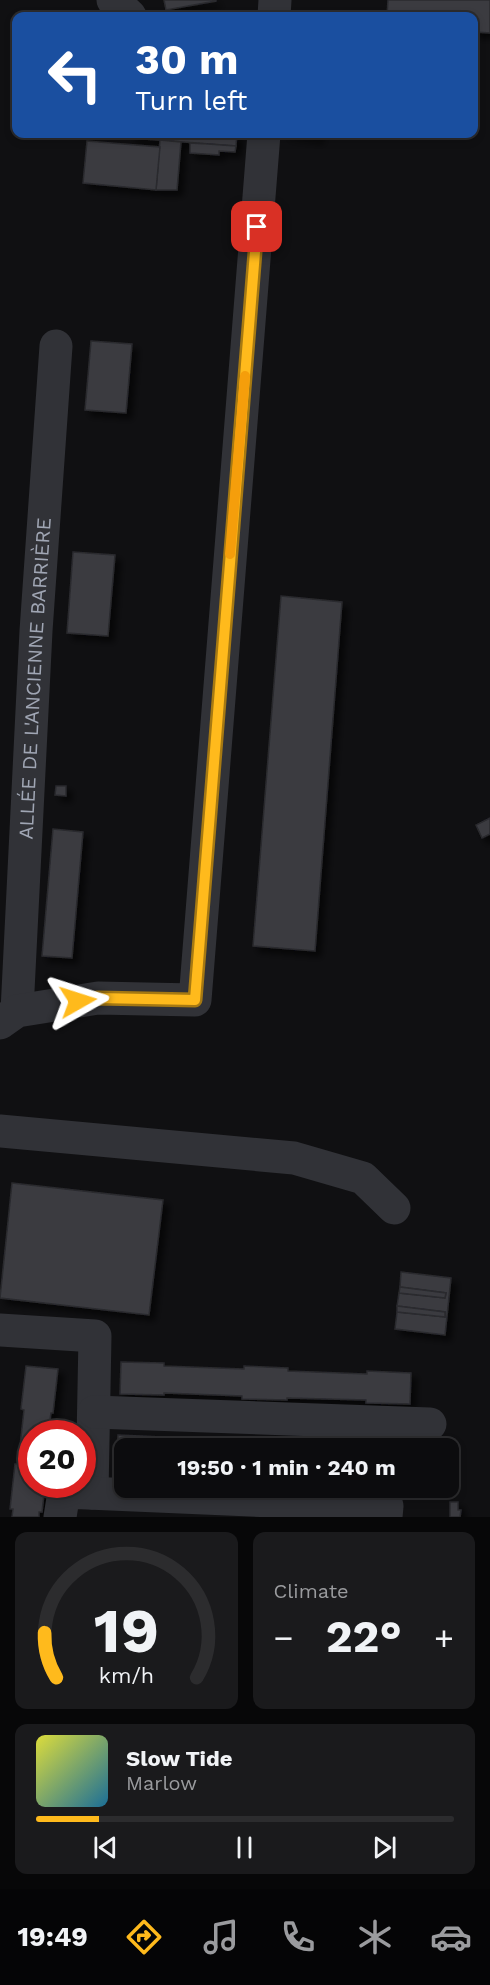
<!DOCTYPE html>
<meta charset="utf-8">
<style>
:root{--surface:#0c0c0e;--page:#1a1a1c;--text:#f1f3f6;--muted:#9a9b9e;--line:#2c2c2e;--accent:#ffba1c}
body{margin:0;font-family:"Work Sans",sans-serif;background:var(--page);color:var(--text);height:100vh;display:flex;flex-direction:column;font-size:22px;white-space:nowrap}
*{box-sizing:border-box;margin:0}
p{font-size:20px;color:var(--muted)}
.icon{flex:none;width:33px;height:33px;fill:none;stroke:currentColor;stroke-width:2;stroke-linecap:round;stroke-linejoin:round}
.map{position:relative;height:1517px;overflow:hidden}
.side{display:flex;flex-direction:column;gap:15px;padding:15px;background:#070708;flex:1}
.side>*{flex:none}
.hud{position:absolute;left:12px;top:12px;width:466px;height:126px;border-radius:12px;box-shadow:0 3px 9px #0003,0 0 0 2px var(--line);background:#1a4fa0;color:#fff;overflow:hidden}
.speed{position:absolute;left:18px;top:1420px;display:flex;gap:12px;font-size:30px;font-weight:700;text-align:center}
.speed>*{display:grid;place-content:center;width:78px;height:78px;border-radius:50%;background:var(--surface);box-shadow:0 3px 9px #0003,0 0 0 2px var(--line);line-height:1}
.speed .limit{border:9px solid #d22;background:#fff;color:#111}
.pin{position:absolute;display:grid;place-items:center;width:51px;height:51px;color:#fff;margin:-26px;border-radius:12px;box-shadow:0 3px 9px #0006}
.me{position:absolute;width:66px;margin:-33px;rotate:84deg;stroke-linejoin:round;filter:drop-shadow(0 0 4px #0008)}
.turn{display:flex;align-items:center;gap:21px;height:126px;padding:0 24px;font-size:27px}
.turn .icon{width:78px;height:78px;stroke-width:2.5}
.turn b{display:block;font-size:42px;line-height:51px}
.big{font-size:45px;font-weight:700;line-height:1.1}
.side .widget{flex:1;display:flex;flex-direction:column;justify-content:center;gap:9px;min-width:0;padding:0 21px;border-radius:12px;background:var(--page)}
.side .dial{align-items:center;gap:0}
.dial svg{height:156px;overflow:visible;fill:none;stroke:var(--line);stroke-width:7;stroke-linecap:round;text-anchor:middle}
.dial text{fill:var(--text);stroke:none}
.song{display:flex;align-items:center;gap:18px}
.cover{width:72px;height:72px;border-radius:9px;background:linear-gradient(135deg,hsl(60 70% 55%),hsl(200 70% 35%))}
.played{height:6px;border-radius:3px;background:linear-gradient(90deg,var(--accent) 15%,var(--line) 15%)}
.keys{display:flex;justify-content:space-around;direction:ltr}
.heat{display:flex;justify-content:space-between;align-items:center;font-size:33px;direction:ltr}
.side .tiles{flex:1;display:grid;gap:15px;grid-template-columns:1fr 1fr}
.widget:last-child{grid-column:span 2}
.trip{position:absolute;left:114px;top:1438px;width:345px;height:60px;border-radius:12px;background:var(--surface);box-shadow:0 3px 9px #0003,0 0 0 2px var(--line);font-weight:700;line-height:60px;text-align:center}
.dock{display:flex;height:96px;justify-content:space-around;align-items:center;background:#050506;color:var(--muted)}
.dock .icon{width:42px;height:42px}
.dock .on{color:var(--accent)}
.dock b{font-size:27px;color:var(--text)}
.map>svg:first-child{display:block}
.building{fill:#3a3b40;stroke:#2a2a2e;stroke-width:1.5;filter:url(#shadow)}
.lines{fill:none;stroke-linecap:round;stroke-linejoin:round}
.minor{stroke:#313237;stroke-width:33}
.route-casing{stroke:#a67912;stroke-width:15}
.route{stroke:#ffba1c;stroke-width:10}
.slow{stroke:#f59e0b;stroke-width:10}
.labels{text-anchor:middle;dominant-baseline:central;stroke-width:6;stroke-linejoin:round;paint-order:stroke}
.street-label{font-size:20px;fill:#a0a6b4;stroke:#0c0c0d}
</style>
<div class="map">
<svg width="490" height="1517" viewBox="0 0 490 1517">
<defs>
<filter id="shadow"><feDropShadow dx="5.5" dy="5.5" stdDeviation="3" flood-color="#0009"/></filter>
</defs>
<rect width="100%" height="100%" fill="#101012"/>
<!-- building -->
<g class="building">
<polygon points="164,0 216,0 216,1 166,10"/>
<polygon points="388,0 490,0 490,33 474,32 474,16 387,16"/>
<polygon points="131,134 237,134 236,146 131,138"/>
<polygon points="283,134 318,134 318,138"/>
<polygon points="160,140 181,142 177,190 156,190"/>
<polygon points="87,141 160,147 156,190 83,183"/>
<polygon points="190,143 208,144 236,146 235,152 219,151 219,155 190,153"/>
<polygon points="91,341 132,344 126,413 85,410"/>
<polygon points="73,552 115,555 108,636 67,633"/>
<polygon points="281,596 342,602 315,951 253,946"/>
<polygon points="56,786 66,786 66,796 55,795"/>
<polygon points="490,818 490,834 482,838 476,825"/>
<polygon points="53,829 83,832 72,958 42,956"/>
<polygon points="12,1183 163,1200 149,1315 0,1298"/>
<polygon points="401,1272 451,1278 445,1335 395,1329 397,1312 445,1317 445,1312 397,1306 399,1293 445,1298 446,1293 400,1287"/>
<polygon points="400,1287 446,1293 445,1298 399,1293"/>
<polygon points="397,1306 445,1312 445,1317 397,1312"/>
<polygon points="121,1362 164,1363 164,1366 244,1369 244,1366 288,1368 288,1371 367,1374 367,1371 411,1373 410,1404 366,1403 366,1400 287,1398 287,1400 242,1399 242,1396 164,1393 164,1395 120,1394"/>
<polygon points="26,1366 58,1369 53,1413 51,1413 48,1434 32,1434 32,1485 45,1485 42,1512 39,1512 39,1517 12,1517 13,1509 10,1509 15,1464 18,1464 24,1410 21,1409"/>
<polygon points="118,1435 162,1437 162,1439 241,1442 241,1440 285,1441 285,1444 364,1447 365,1444 409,1446 408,1449 124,1449 124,1467 117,1467"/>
<polygon points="450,1502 458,1502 458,1510 461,1510 460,1517 450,1517"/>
</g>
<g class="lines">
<!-- minor -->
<g class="minor">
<polyline points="113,0 130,16"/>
<polyline points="274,16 275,0"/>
<path id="s1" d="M17,1011L36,631L56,346"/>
<polyline points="0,1023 17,1011 98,998 195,1000 264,134"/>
<polyline points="0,1131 294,1158 363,1178 394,1208"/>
<polyline points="0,1330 95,1336 92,1493"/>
<polyline points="94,1412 430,1424"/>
<polyline points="60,1517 64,1492 387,1506 386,1517"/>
</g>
</g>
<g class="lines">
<defs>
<polyline id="route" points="78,1001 98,998 195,1000 257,227"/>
</defs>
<!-- route casing -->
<use href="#route" class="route-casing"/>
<!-- route -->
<use href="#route" class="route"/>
<!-- slow -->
<polyline class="slow" points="230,554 245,376"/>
</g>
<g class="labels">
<!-- street labels -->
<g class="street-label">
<text stroke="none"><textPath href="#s1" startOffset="333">ALLÉE DE L'ANCIENNE BARRIÈRE</textPath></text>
</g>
</g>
</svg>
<div class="speed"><div class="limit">20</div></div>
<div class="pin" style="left:257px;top:227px;background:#d93025"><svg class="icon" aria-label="arrive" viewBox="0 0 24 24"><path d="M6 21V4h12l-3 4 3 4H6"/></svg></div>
<svg class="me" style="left:78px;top:1001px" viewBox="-20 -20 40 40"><path d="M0-17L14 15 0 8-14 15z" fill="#ffba1c" stroke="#fff" stroke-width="4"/></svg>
<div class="trip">19:50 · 1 min · 240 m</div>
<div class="hud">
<div class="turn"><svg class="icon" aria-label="left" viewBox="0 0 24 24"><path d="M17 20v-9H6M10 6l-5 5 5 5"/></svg><div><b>30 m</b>Turn left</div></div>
</div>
</div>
<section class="side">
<div class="tiles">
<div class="widget dial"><svg viewBox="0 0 100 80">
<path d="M14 69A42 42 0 1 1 86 69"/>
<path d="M14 69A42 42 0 0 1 8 46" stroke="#ffba1c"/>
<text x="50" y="56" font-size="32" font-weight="700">19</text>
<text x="50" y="72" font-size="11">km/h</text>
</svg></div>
<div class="widget"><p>Climate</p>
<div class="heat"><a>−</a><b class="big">22°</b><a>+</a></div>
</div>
<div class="widget">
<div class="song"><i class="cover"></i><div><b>Slow Tide</b><p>Marlow</p></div></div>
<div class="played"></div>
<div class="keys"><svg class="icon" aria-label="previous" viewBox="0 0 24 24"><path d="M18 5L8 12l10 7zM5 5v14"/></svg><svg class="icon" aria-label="pause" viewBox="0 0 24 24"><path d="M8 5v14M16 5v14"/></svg><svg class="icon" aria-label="next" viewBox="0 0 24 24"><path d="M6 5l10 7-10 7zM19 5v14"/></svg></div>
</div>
</div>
</section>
<nav class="dock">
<b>19:49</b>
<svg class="icon on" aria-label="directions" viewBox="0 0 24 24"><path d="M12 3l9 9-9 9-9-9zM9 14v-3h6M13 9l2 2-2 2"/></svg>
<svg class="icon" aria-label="music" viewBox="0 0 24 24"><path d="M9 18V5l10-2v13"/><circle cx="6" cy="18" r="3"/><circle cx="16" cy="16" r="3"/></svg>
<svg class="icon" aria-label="phone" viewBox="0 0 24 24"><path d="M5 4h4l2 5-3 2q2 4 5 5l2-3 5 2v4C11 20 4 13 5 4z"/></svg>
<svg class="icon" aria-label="climate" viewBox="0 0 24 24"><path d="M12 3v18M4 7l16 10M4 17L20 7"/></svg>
<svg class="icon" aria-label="car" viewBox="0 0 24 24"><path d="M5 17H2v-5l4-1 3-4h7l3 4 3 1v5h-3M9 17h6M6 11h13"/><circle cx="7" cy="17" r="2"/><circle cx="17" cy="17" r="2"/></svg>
</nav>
